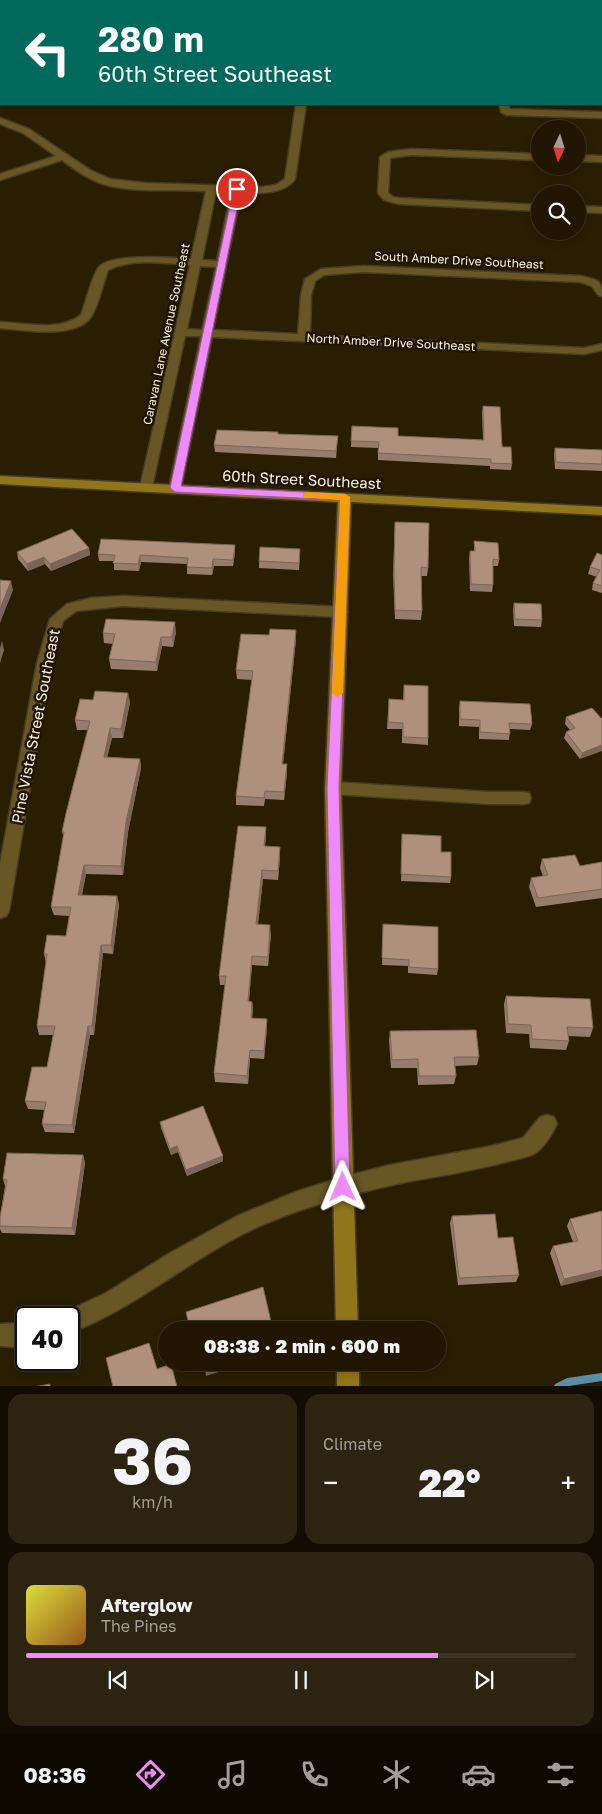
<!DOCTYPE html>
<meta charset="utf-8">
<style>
:root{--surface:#201602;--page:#2d2311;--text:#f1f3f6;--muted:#a29f99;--line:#3d3524;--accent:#ef8bf6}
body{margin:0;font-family:"Golos Text",sans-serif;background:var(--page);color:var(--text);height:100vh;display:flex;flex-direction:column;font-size:19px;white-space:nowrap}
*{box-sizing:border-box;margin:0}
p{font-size:16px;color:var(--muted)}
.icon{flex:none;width:28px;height:28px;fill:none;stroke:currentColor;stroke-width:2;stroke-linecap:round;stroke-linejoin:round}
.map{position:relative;height:1386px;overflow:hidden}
.sheet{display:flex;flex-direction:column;gap:8px;padding:8px;background:#120c01;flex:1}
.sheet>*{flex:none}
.hud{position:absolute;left:0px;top:0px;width:602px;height:105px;box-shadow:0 2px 8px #0003,0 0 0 1px var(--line);background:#00695c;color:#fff;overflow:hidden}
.needle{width:32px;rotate:184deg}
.fabs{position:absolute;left:531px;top:120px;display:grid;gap:10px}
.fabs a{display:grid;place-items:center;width:55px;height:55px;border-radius:50%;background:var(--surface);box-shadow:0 2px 8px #0003,0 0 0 1px var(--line);font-size:25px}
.speed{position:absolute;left:15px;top:1306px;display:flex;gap:10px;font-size:25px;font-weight:700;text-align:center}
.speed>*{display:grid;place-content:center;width:65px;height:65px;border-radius:50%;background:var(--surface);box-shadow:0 2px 8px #0003,0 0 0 1px var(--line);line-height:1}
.speed .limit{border:2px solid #111;border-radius:8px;background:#fff;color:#111}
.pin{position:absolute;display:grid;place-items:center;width:42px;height:42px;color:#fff;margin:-21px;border:2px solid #fff;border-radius:50%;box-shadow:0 1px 5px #0007}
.me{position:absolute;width:55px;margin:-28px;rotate:359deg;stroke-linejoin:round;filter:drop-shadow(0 0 4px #0008)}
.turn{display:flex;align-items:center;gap:18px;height:105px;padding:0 15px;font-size:22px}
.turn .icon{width:65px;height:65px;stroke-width:2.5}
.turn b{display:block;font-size:35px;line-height:42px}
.big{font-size:38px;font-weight:800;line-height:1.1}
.sheet .tile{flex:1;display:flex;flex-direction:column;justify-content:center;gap:8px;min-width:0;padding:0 18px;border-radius:15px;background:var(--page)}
.sheet .dial{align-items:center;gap:0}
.dial b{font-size:65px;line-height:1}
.song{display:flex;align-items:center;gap:15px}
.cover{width:60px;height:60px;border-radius:8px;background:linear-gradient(135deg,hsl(60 70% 55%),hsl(30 70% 35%))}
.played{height:5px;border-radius:2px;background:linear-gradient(90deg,var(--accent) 75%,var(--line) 75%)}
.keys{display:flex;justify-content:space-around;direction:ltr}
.heat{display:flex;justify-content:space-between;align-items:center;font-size:28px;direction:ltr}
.sheet .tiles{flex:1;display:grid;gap:8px;grid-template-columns:1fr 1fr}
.tile:last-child{grid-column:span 2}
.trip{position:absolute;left:158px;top:1321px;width:288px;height:50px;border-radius:25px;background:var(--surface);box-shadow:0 2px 8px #0003,0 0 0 1px var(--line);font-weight:800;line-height:50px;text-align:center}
.menu{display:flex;height:80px;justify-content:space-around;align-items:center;background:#0d0901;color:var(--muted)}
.menu .icon{width:35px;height:35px}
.menu .current{color:var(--accent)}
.menu b{font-size:22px;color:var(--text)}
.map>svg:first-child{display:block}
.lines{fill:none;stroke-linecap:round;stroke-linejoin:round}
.stream{stroke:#5a8fa8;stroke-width:8}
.street-casing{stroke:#473c21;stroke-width:3}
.secondary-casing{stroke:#473c21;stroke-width:3}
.street{fill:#685725;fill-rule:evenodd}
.secondary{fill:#91751b;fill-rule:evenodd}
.wall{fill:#967c6c}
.shaded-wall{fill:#7a6558}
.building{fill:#af907d;stroke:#7a6558}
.route{fill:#ef8bf6;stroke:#9b5aa0}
.slow{fill:#f59e0b}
.labels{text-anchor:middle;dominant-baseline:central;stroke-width:5;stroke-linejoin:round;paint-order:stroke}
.far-street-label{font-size:12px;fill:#faf2e2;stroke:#201500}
.street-label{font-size:15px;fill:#faf2e2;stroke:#201500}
</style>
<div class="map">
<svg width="602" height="1387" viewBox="0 0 602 1387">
<rect width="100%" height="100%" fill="#2a1e02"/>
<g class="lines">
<!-- stream -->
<polyline class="stream" points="558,1387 568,1382 602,1377"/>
<defs>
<g id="street">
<polygon points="295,0 309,0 310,1 296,1"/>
<rect x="511" y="0" width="8" height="1"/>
<rect x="601" y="30" width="1" height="4"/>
<polygon points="1,73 1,81 0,82 0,74"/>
<rect x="601" y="74" width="1" height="6"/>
<rect x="0" y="88" width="1" height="6"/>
<path d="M296,104H306L295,179C283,195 259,193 241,193L213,330L298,334L301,295L305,279L321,269L363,266L581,276C597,280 602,279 602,296L598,295L592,286L580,282L363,272L324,275L315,281L311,295L310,335L584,348L602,344V350L584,354L212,337L181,488L175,492L169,488L201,336H185L152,487L151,490H141L140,487L190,265C164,263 132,258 108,270C103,283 98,308 90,318C74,339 23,330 0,328V322C26,323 59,332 81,315C85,305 93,273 99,267C111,253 173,258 191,259L206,191C171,188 128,195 95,181C83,175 72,168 62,160L0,180V174L56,156L23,133L0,124V118L29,129L90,170L110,179L145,183L262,187L276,185L285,179ZM216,191L231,192L217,261L202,260ZM200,266L216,267L202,330L187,329Z"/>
<polygon points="499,104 508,104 510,109 602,112 602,118 506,115 501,112"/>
<polygon points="411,149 540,154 540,160 411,155 390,158 388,193 393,197 399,198 540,205 540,211 399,204 384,200 378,193 380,157 388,152"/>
<polygon points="578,155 602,156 602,162 578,161"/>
<polygon points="578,206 602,207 602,213 578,212"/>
<polygon points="123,596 341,607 346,608 348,612 346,616 341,617 123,606 76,611 63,621 51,663 9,911 6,916 0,918 0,864 37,663 50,619 67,604 91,598"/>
<polygon points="333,782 490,792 523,792 529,793 531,798 529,803 523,804 490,804 333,794 327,792 325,788 327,784"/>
<path d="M547,1115L554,1117L557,1124C553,1133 543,1149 534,1154C525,1158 514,1160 505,1162C462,1174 418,1178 375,1189C331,1200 284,1213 243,1234C186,1263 128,1312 69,1333V1318H60L61,1314L106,1293L170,1253L237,1216L298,1191L343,1177L390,1165L492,1146L523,1138L540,1117Z"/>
<polygon points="26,1323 26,1345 13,1347 0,1346 0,1324"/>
</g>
<g id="secondary">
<polygon points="0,476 602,507 602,515 351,502 341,788 358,1330 336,1330 325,788 338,502 0,484"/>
<rect x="337" y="1362" width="22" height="25"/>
</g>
</defs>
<!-- street casing -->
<use href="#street" class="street-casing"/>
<!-- secondary casing -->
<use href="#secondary" class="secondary-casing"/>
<!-- street -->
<use href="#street" class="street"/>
<!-- secondary -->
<use href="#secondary" class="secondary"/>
</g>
<!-- wall -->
<g class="wall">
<polygon points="483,406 512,464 511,470 490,469 490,466 378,460 378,448 351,447 352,426 398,436 483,440 482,413"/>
<polygon points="278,434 338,436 336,458 215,452 214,445"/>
<polygon points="555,448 602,450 602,471 555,469 554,454"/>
<polygon points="395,522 428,568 427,576 421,576 422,611 421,620 395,619 393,575"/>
<polygon points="474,541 499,560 498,566 493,566 493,585 492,592 470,591 469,558 470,551 474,551"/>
<polygon points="235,545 235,552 233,566 214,566 212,575 187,574 187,564 141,562 139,571 114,570 114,561 99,561 98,554"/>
<polygon points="89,548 90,555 51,571 45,564 28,571 18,559 17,552"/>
<polygon points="300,555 299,570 259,568 259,561"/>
<polygon points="602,555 602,593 592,590 593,583 597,577 588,574 590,567"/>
<polygon points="514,603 542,620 541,627 514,626 513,610"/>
<polygon points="176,632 173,647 162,646 157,671 111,669 109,659 113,644 104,643 103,633"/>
<polygon points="296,639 283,764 287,764 287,773 284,800 265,799 264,806 236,805 236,796 252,680 237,679 236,670"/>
<polygon points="404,685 428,738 428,745 402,743 402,729 387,729 389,699 403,700"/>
<polygon points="460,701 532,724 530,730 510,729 509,740 479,739 479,727 459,726 459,708"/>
<polygon points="130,702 123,738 112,738 107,757 140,759 141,768 128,832 123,875 86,874 82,895 117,896 119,905 113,954 103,953 94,1035 90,1035 74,1133 45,1132 42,1124 44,1110 28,1109 25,1101 47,1067 53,1035 39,1035 37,1026 46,963 44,954 66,936 69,916 54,915 51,907 64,838 62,832 88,730 77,730 75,720"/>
<polygon points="566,717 602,719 580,759 564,738 566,732 570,730 565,724"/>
<polygon points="266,827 266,836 265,846 280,857 278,880 263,879 258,924 271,934 268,966 252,965 249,1001 252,1002 253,1010 252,1018 267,1019 267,1028 264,1059 250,1058 248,1084 215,1082 214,1073 225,985 220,985 219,976"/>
<polygon points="402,834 441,852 451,877 450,883 401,881"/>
<polygon points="542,859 580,866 602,862 602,898 536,907 529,887 531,878 543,876 540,868"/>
<polygon points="383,930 438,969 437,975 408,973 408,966 382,965"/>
<polygon points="506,996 593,1028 590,1037 568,1036 569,1041 566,1050 530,1048 529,1034 506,1033 504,1004"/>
<polygon points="390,1031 479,1057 477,1065 455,1066 456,1076 454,1084 418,1085 417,1068 391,1068 389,1040"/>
<polygon points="160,1122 223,1161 187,1176 178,1152 171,1155 161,1128"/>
<polygon points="83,1155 85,1163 75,1235 2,1233 0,1229 0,1217 5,1186 3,1179"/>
<polygon points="602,1211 561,1286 550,1253 553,1246 573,1242 567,1226 570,1219"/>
<polygon points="452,1216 498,1238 519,1275 516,1282 458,1285 450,1223"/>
</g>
<!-- shaded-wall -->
<g class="shaded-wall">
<polygon points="235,545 235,552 233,566 233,560"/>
<polygon points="89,548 90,555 51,571 50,564"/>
<polygon points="140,555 141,562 139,571 138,564"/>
<polygon points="44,557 45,564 28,571 27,564"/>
<polygon points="213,559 214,566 212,575 212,568"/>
<polygon points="11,581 13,590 0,623 0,609"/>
<polygon points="175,622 176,632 173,647 172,637"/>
<polygon points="296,630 296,639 282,773 282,764"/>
<polygon points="161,637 162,646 157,671 156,662"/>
<polygon points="2,641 4,650 0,663 0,648"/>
<polygon points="128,693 130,702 123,738 121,729"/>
<polygon points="110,728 112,738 105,766 104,757"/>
<polygon points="602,745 602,751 580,759 582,753"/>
<polygon points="140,759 141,768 128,832 123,875 121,866 126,822"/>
<polygon points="287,764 287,773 284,800 284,792"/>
<polygon points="266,827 266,836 264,856 264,846"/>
<polygon points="280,847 280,857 278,880 278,871"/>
<polygon points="84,865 86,874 80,904 78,895"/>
<polygon points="262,870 263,879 257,933 256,924"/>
<polygon points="117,896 119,905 113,954 111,945"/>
<polygon points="270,925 271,934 268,966 268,957"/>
<polygon points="101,945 103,953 94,1035 92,1026"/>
<polygon points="252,956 252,965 248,1010 248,1001"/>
<polygon points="252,1002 253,1010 251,1027 251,1018"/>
<polygon points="267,1019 267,1028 264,1059 264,1051"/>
<polygon points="88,1026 90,1035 74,1133 72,1125"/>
<polygon points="250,1050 250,1058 248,1084 247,1076"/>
<polygon points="177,1146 178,1152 171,1155 170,1149"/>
<polygon points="83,1155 85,1163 75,1235 72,1228"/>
<polygon points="223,1156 223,1161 187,1176 186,1170"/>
<polygon points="602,1270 602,1276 561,1286 564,1279"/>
<polygon points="229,1362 251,1362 206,1376 205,1369"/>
</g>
<!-- building -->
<g class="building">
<polygon points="483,406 500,407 502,447 511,447 512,464 491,463 491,459 378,453 379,442 351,441 352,426 398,428 398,436 484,440"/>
<polygon points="217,430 278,432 278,434 338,436 336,451 214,445"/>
<polygon points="555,448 602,450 602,464 556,462"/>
<polygon points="395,522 429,523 428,568 421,567 422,611 395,610 394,566"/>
<polygon points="72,529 89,548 50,564 44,557 27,564 17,552"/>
<polygon points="101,539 235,545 233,560 213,559 212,568 187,567 188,558 140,555 138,564 113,563 115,555 98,554"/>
<polygon points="474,541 498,543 499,560 493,559 493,585 471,584 470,551 475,551"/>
<polygon points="260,547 300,549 299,563 259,561"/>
<polygon points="597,553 602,555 602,586 593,583 600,570 590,567"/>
<polygon points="0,580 11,581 0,609"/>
<polygon points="514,603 541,604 542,620 515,619"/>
<polygon points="106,619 175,622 172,637 161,637 156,662 109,659 115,634 103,633"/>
<polygon points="270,629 296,630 282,764 287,764 284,792 265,791 264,798 236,796 253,671 236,670 241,634 269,635"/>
<polygon points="404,685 428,686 428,738 403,737 403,723 388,722 389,699 404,700"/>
<polygon points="95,691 128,693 121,729 110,728 104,757 140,759 126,822 121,866 84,865 78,895 117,896 111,945 101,945 92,1026 88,1026 72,1125 42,1124 46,1102 25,1101 32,1067 47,1067 55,1026 37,1026 47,954 44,954 47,935 66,936 71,907 51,907 64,832 62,832 66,813 90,721 75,720 80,699 93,700"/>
<polygon points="460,701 530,704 532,724 509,723 510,734 480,732 480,720 460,719"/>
<polygon points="592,708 602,719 602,745 582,753 566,732 575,728 566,717"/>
<polygon points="238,826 266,827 264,846 280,847 278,871 262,870 256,924 270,925 268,957 252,956 248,1001 252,1002 251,1018 267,1019 264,1051 250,1050 247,1076 214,1073 226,976 219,976"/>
<polygon points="402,834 441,836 441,852 451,852 451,877 401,874"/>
<polygon points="575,855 580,866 602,862 602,889 538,898 531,878 548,875 542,859"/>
<polygon points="383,924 438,927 438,969 409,967 409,960 382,958"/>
<polygon points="506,996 590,999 593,1028 567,1027 569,1041 532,1039 531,1025 508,1024"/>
<polygon points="476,1030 479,1057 454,1057 456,1076 419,1076 418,1059 392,1060 390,1031"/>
<polygon points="203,1106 223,1156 186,1170 177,1146 170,1149 160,1122"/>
<polygon points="7,1153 83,1155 72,1228 0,1226 0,1217 7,1180 3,1179"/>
<polygon points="602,1211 602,1270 564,1279 553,1246 578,1241 570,1219"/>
<polygon points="495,1214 498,1238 513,1237 519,1275 459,1278 452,1216"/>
<polygon points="263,1287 273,1330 190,1330 186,1312"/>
<polygon points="149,1343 157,1369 171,1364 177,1387 113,1387 106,1358"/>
<polygon points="204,1362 229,1362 205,1369"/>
<polygon points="50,1384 50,1387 34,1387"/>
</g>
<!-- route -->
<polygon class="route" points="234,187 241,189 181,486 345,494 350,497 339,788 350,1187 348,1193 343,1195 337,1193 335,1187 327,788 340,500 175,492 170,488"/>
<!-- slow -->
<polygon class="slow" points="307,492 345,494 350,497 343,693 337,697 332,693 340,500 303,497 303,493"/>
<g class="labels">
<!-- far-street labels -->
<g class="far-street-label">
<text transform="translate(459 260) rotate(3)">South Amber Drive Southeast</text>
<text transform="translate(166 334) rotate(-78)">Caravan Lane Avenue Southeast</text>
<text transform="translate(391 342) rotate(3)">North Amber Drive Southeast</text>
</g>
<!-- street labels -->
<g class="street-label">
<text transform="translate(302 479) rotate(3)">60th Street Southeast</text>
<text transform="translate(35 726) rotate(-79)">Pine Vista Street Southeast</text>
</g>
</g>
</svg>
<div class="fabs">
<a><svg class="needle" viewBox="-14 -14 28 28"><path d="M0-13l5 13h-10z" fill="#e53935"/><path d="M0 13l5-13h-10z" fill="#a29f99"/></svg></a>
<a><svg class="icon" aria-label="search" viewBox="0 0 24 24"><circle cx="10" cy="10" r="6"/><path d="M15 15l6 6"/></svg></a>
</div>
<div class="speed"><div class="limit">40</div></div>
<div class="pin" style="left:237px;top:189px;background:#d93025"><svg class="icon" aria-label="arrive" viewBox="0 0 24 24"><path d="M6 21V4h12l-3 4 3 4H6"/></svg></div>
<svg class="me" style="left:343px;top:1187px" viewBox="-20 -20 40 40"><path d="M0-17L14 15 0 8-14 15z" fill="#ef8bf6" stroke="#fff" stroke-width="4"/></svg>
<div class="trip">08:38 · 2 min · 600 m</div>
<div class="hud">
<div class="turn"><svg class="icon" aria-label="left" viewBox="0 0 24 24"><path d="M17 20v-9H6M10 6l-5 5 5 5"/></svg><div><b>280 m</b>60th Street Southeast</div></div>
</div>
</div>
<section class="sheet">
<div class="tiles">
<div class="tile dial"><b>36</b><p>km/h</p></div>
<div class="tile"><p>Climate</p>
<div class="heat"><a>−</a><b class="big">22°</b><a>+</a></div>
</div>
<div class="tile">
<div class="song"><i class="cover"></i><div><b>Afterglow</b><p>The Pines</p></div></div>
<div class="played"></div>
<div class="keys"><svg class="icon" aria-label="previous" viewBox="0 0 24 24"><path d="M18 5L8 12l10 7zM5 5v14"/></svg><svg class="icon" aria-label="pause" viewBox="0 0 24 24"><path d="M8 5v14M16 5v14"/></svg><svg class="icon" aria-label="next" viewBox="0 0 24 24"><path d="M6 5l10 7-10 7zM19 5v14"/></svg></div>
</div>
</div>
</section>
<nav class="menu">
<b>08:36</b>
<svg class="icon current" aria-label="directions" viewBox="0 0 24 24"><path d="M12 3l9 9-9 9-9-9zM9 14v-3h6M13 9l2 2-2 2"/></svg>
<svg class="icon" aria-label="music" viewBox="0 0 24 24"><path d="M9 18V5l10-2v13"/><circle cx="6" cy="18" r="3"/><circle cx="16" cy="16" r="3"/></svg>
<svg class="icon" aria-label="phone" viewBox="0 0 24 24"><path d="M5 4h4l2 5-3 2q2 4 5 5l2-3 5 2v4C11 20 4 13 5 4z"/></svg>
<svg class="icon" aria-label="climate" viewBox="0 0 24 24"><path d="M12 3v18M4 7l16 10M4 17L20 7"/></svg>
<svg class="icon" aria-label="car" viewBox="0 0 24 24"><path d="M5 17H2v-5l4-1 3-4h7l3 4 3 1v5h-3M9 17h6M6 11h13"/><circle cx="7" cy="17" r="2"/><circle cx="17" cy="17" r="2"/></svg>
<svg class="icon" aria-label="filters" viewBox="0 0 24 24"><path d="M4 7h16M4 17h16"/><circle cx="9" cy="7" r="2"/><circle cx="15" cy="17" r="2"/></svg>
</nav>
